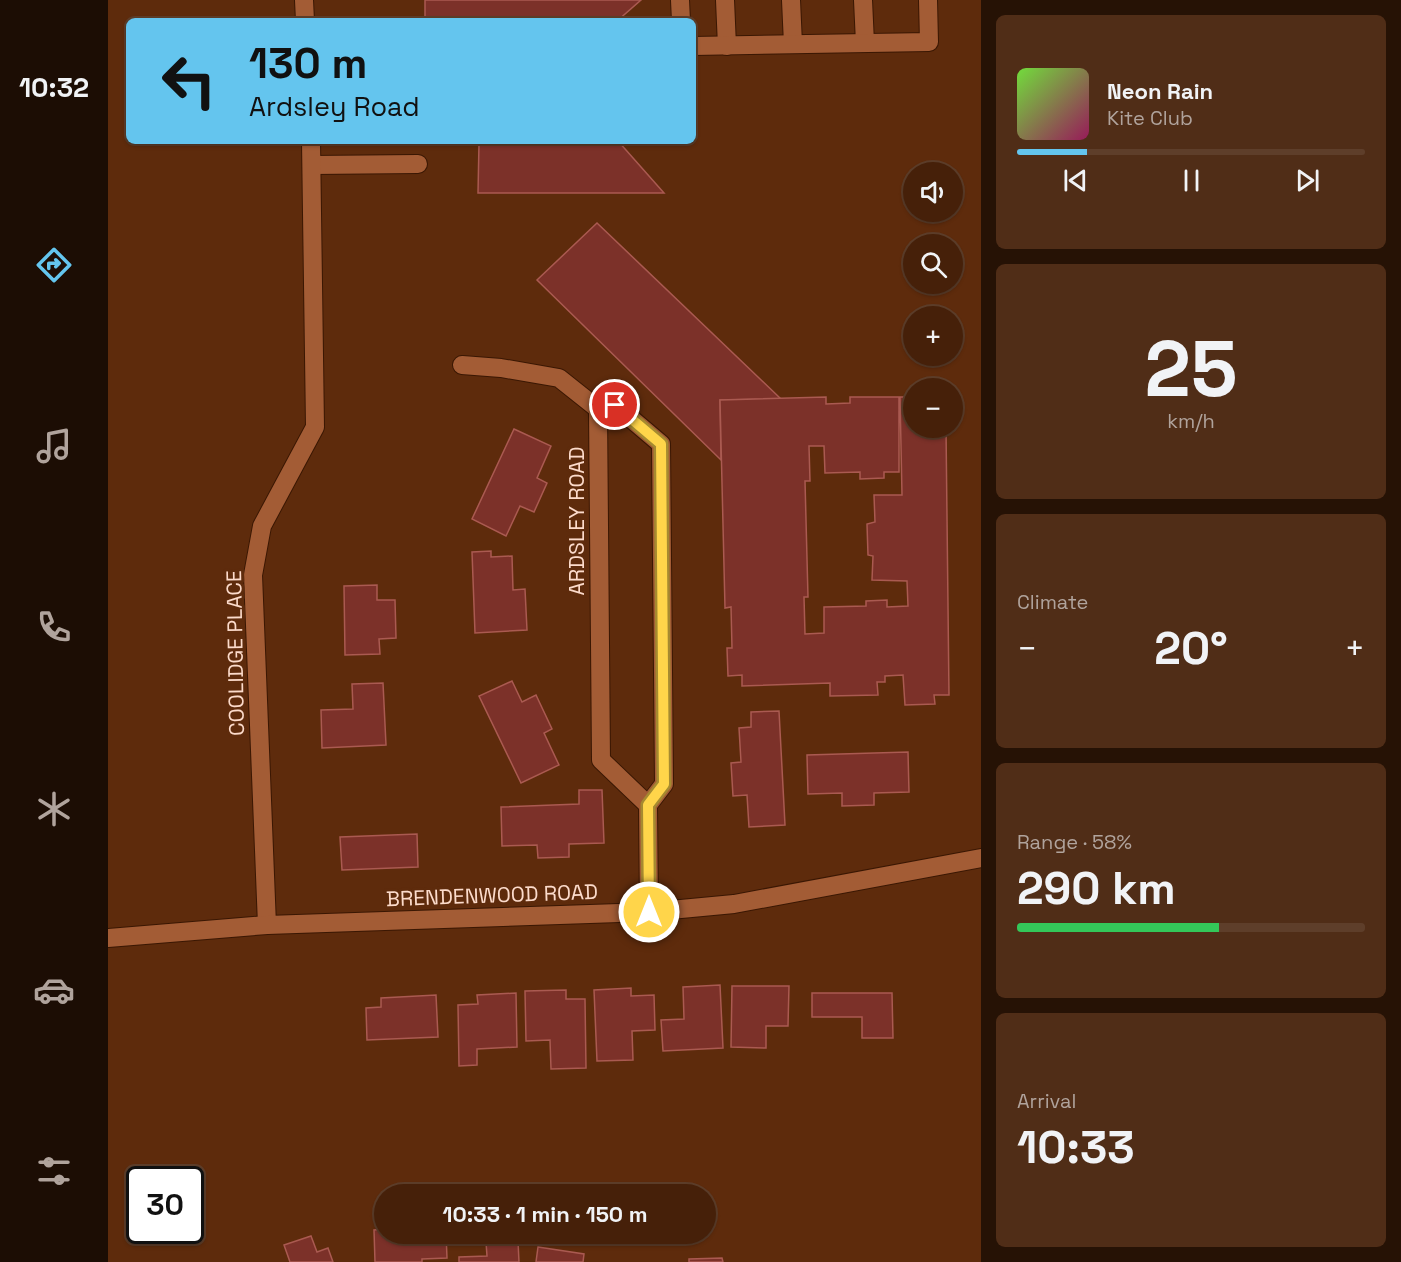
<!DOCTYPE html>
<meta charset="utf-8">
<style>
:root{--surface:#462009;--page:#502d17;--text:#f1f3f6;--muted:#b0a39c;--line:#5e3e2a;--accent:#64c5ee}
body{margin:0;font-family:"Space Grotesk",sans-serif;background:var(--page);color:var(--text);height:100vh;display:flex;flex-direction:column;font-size:22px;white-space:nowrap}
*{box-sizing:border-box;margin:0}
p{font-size:20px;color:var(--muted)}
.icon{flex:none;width:33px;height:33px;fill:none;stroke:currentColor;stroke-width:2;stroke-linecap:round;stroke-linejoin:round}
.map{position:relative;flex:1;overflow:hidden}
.side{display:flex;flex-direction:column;gap:15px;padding:15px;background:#261205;width:420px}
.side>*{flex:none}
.top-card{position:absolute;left:18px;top:18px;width:570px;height:126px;border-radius:9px;box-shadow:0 2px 4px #0004,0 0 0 2px var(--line);background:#64c5ee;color:#111;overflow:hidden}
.tools{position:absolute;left:795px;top:162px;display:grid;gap:12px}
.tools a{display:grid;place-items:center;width:60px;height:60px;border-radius:50%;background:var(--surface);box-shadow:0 2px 4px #0004,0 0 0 2px var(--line);font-size:30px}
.speed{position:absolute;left:18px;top:1166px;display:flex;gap:12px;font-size:30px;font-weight:700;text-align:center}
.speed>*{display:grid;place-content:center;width:78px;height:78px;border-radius:50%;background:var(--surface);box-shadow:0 2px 4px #0004,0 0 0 2px var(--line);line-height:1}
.speed .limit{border:3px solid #111;border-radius:9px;background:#fff;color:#111}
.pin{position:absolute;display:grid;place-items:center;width:51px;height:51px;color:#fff;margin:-26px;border:3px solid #fff;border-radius:50%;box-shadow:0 2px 6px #0007}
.me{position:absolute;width:66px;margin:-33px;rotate:0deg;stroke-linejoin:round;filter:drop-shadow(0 0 4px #0008)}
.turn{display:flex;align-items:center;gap:21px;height:126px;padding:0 24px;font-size:27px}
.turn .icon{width:78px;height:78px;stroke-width:2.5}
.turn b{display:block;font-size:42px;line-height:51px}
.big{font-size:45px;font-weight:700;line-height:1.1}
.side .widget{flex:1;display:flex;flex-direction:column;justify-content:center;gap:9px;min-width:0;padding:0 21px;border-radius:9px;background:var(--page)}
.side .dial{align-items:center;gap:0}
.dial b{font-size:78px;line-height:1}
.song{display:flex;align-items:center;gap:18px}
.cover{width:72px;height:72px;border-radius:9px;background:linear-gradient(135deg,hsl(100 70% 55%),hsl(330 70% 35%))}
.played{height:6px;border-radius:3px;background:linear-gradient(90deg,var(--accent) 20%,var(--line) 20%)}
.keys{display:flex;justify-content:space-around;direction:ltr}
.heat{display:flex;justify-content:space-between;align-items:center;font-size:33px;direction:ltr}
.charge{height:9px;border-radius:4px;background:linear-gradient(90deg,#34c759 58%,var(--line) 0)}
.trip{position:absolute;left:266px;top:1184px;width:342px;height:60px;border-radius:30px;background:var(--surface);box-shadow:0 2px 4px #0004,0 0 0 2px var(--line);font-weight:700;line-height:60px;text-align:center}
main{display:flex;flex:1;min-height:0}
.tabs{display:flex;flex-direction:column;width:108px;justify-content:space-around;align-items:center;background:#1c0d04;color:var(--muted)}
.tabs .icon{width:42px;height:42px}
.tabs .on{color:var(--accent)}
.tabs b{font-size:27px;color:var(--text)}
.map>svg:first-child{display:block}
.building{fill:#7c3129;stroke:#aa5a51;stroke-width:1.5}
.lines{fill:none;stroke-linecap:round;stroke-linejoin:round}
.minor-casing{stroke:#3a1703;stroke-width:20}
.minor{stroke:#a35c35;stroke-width:18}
.route-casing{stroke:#a68a30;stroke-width:15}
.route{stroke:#ffd54a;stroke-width:10}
.labels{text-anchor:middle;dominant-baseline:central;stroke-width:6;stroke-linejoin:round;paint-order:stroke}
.street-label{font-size:21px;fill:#fcdbcb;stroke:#5e2b0c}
</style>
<main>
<nav class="tabs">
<b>10:32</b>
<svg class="icon on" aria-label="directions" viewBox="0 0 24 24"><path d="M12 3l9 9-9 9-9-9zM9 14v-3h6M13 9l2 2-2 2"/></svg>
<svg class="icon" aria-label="music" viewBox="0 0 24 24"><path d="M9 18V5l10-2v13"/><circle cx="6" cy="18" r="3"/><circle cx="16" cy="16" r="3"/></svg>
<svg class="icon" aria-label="phone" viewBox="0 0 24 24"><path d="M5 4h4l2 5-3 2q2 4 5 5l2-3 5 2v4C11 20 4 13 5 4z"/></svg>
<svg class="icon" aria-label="climate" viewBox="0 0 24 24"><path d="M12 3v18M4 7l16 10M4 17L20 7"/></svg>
<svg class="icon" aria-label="car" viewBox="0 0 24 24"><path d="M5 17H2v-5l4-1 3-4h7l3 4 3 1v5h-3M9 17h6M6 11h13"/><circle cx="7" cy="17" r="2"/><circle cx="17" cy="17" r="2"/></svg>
<svg class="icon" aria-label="filters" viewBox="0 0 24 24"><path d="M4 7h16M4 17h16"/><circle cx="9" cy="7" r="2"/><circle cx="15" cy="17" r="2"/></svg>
</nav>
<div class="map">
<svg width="873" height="1262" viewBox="0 0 873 1262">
<rect width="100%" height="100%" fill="#5e2b0c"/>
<!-- building -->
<g class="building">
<polygon points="317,0 533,0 509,21 317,21"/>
<polygon points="341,141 510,141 556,193 370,193 371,143 341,143"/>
<polygon points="489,223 673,399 612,400 613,460 429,280"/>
<polygon points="718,397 718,404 742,403 742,397 791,397 791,472 776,472 776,478 752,479 752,472 717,473 716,446 701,446 702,481 697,481 700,597 696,597 697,634 716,633 716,607 758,606 758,601 779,600 779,607 800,606 799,581 764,580 765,556 760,555 759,524 767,522 766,495 794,495 792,397 806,397 806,428 838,428 841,695 826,695 827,704 797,705 795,675 777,676 777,682 769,682 770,695 722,696 722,683 634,686 634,675 620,676 619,648 624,648 623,607 617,608 612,400"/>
<polygon points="406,429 443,446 429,478 439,483 426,512 412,506 398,536 364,519"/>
<polygon points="383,551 383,557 404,556 405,590 417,589 419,630 367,633 364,552"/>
<polygon points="269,585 269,600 287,600 288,638 271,639 272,654 237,655 236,586"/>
<polygon points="404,681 414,702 428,695 444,729 436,733 451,765 413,783 371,696"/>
<polygon points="275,683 278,745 214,748 213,710 245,709 244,684"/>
<polygon points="671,711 677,825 641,827 639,795 625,796 623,763 633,762 631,728 643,727 643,712"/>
<polygon points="800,752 801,792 766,793 766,805 734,806 734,793 700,794 699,755"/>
<polygon points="471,790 494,790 496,843 461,844 461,857 430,858 429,845 394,846 393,807 471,804"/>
<polygon points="309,834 310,867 234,870 232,837"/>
<polygon points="612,985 615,1048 555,1051 553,1020 576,1019 575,987"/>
<polygon points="624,986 681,986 680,1026 658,1026 658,1048 623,1047"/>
<polygon points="523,988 523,996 546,995 547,1030 524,1031 525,1060 489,1061 486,990"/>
<polygon points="458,990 458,999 477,999 478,1068 443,1069 442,1040 418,1041 417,991"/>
<polygon points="408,993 409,1047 369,1049 369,1065 351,1066 350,1005 370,1004 369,995"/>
<polygon points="704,993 784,993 785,1038 754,1038 754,1017 704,1017"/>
<polygon points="328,995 330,1037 259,1040 258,1008 273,1007 273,998"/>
<polygon points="276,1229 276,1233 338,1233 339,1258 314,1259 314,1262 267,1262 266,1230"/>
<polygon points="203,1236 209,1252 220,1248 225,1262 182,1262 176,1245"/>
<polygon points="410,1241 411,1262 351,1262 351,1257 379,1256 378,1242"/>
<polygon points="430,1247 476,1254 475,1262 428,1262"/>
<polygon points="614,1258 615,1262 581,1262 581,1259"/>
</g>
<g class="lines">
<defs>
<g id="minor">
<polyline points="196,0 197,21"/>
<polyline points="572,0 573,21"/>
<polyline points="617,0 619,46"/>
<polyline points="683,0 685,44"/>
<polyline points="755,0 757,43"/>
<polyline points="585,46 821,42 820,0"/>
<polyline points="204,165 310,164"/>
<polyline points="354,365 393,368 451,378 490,409"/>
<polyline points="540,805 493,760 490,409 507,405 553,444 556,784 540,805 541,912"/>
<polyline points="159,925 145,575 154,526 207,427 203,141"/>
<polyline points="0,938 159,925 541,912 626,904 873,858"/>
</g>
</defs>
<!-- minor casing -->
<use href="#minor" class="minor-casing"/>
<!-- minor -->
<use href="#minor" class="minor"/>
</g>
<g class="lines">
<defs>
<polyline id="route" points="507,405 553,444 556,784 540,805 541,912"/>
</defs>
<!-- route casing -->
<use href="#route" class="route-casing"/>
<!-- route -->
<use href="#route" class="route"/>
</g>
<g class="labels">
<!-- street labels -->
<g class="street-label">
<text transform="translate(468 521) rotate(-90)">ARDSLEY ROAD</text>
<text transform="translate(127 653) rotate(-91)">COOLIDGE PLACE</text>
<text transform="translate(384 895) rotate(-2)">BRENDENWOOD ROAD</text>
</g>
</g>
</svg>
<div class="tools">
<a><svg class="icon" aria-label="sound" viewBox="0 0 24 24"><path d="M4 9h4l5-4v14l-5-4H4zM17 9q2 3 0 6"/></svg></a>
<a><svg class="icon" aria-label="search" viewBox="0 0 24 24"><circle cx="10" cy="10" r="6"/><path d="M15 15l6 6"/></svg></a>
<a>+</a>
<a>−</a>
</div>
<div class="speed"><div class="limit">30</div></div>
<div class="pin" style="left:507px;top:405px;background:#d93025"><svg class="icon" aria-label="arrive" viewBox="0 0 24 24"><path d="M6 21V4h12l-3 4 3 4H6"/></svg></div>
<svg class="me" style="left:541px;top:912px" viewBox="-20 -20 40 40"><circle r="17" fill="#ffd54a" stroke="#fff" stroke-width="3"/><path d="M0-11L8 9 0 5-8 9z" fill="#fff"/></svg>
<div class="trip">10:33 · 1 min · 150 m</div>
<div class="top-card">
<div class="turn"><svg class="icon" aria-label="left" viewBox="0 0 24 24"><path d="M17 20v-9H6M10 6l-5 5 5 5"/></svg><div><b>130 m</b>Ardsley Road</div></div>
</div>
</div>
<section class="side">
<div class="widget">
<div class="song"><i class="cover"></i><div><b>Neon Rain</b><p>Kite Club</p></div></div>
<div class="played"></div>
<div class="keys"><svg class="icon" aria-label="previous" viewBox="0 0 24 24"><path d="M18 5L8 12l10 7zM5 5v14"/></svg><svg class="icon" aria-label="pause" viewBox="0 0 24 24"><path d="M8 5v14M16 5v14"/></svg><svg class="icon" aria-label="next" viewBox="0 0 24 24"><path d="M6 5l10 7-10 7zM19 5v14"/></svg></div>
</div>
<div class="widget dial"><b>25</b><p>km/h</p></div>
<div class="widget"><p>Climate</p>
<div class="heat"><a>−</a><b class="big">20°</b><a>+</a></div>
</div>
<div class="widget"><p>Range · 58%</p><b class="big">290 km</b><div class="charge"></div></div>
<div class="widget"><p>Arrival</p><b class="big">10:33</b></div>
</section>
</main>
